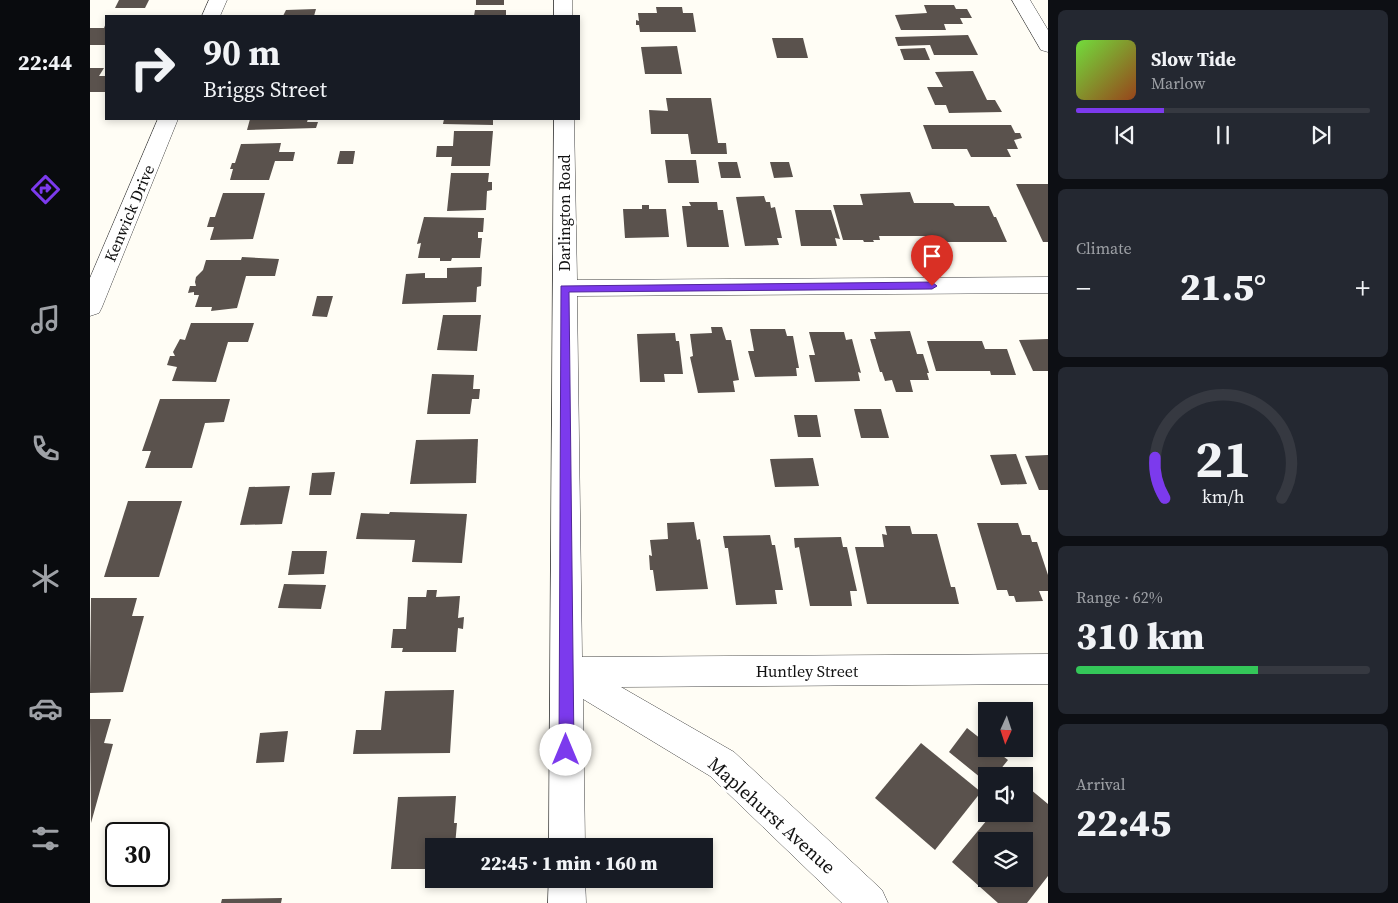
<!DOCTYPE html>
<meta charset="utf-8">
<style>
:root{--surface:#171b24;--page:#242831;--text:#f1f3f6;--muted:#9ea1a6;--line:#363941;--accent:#7c3aed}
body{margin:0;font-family:"Source Serif 4",serif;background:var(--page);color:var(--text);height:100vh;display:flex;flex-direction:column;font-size:19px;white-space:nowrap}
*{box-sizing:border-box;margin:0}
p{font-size:16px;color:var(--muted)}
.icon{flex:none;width:28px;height:28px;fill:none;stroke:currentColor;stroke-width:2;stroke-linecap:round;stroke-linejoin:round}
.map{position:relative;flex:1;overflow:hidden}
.sheet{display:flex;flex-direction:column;gap:10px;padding:10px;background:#0d0f14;width:350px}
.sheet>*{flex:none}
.banner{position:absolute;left:15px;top:15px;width:475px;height:105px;border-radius:0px;box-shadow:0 2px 8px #0003;background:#171b24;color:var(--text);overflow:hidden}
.needle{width:32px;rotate:183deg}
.tools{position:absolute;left:888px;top:702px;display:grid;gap:10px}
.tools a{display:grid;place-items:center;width:55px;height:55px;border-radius:0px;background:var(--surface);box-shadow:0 2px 8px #0003;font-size:25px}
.speed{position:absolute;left:15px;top:822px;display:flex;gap:10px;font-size:25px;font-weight:700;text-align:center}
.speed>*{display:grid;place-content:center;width:65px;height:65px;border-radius:50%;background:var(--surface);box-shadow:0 2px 8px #0003;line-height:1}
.speed .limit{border:2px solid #111;border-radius:8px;background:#fff;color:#111}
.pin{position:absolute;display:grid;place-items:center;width:42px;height:42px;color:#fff;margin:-51px -21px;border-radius:50% 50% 50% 0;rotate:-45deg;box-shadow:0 0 5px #0007}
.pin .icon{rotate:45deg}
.me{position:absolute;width:55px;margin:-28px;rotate:0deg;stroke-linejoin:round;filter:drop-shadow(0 0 4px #0008)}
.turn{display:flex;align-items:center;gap:18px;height:105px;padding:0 15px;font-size:22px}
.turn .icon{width:65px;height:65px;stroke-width:2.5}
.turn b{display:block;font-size:35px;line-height:42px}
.big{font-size:38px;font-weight:800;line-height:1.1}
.sheet .card{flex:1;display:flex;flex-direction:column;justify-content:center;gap:8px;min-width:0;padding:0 18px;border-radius:8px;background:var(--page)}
.sheet .dial{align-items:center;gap:0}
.dial svg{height:130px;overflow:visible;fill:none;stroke:var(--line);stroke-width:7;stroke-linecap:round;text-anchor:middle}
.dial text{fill:var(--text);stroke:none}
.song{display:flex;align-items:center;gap:15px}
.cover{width:60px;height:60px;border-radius:8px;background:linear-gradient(135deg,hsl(100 70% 55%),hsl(20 70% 35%))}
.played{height:5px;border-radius:2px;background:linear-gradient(90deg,var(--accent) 30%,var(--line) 30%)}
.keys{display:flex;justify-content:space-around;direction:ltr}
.heat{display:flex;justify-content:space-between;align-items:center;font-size:28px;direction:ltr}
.charge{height:8px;border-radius:4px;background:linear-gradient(90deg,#34c759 62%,var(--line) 0)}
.trip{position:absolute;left:335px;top:838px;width:288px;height:50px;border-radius:0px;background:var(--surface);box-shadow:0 2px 8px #0003;font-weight:800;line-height:50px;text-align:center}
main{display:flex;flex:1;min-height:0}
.tabs{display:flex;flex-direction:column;width:90px;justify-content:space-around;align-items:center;background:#090b0e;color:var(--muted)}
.tabs .icon{width:35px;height:35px}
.tabs .current{color:var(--accent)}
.tabs b{font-size:22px;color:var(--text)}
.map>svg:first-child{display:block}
.building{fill:#5a524d;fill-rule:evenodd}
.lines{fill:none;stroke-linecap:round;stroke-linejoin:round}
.minor-casing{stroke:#444;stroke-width:1}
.minor{fill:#fff;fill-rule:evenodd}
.route{fill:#7c3aed;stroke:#51269a}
.labels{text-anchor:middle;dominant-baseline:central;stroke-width:5;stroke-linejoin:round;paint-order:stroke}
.street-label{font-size:16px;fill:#111;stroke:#fff}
.near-street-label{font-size:19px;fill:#111;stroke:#fff}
</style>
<main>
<nav class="tabs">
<b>22:44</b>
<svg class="icon current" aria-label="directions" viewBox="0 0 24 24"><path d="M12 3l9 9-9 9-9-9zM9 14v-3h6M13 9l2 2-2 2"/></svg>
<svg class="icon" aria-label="music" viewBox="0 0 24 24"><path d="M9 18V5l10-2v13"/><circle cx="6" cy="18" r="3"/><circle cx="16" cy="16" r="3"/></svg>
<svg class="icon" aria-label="phone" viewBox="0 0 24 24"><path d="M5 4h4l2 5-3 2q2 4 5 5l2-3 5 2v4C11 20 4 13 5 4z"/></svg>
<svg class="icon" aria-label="climate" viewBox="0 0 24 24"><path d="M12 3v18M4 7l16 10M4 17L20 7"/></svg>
<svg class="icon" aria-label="car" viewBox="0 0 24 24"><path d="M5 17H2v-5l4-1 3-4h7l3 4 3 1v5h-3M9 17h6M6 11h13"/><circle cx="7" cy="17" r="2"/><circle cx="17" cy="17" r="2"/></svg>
<svg class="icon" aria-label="filters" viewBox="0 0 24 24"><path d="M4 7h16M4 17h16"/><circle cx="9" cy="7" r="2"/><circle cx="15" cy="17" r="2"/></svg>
</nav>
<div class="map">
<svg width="958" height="903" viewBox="0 0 958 903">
<rect width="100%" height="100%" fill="#fffdf5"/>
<!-- building -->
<g class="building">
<polygon points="29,0 59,0 55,8 25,8"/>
<rect x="386" y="0" width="28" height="5"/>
<polygon points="834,5 864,5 866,9 877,9 882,18 870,18 873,24 854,24 856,30 811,30 805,15 837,13"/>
<polygon points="566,7 592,7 593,13 603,13 606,32 550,32 549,25 546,25 546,20 549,21 548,13 567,13"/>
<polygon points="226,9 224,16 193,16 196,10"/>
<polygon points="385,10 416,10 416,16 384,16"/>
<polygon points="16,23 16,45 0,45 0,28 14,28"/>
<polygon points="878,35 888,55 844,55 840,45 808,46 805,37"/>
<polygon points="682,38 713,38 718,58 687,58"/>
<polygon points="587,46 592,74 555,74 551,47"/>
<polygon points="835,48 840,60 814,60 810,49"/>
<polygon points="0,68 14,68 9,76 16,76 15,92 0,92"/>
<polygon points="883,71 897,100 905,100 912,112 859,113 856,105 845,105 837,87 853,87 845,72"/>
<polygon points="576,98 621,98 628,143 636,143 637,154 601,154 598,134 561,134 559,110 578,111"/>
<polygon points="160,119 218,119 217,122 228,122 226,128 157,130"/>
<polygon points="354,119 403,119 403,125 353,124"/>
<polygon points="833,125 921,125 925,133 930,133 932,138 924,140 928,149 917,149 921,157 881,157 877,149 842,149"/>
<polygon points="364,131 403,131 400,166 361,166 362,157 346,157 347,146 363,146"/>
<polygon points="191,143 189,152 205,152 203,161 185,161 179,180 140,180 143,169 140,169 142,163 145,163 151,144"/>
<polygon points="250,151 265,151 263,164 247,164"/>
<polygon points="575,160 606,160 609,183 578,183"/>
<polygon points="628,162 647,162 651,178 631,178"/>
<polygon points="680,162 699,162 703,177 684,178"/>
<polygon points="361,173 399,173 398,182 402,182 402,190 397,191 396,210 357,211"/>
<polygon points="926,184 958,184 958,242 953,242"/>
<polygon points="820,192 824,203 863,203 865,206 899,206 904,217 906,217 917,242 838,242 835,236 789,236 790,240 783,240 784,242 774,242 773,240 753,240 743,205 773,205 770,194"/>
<polygon points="133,193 175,193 163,239 120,240 124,227 117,227 120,217 125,217"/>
<polygon points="674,196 676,202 680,202 681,208 685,207 692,238 687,238 689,245 655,246 646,197"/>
<polygon points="599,202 627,202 628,210 633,210 639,247 597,247 592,206 601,206"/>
<polygon points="552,205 559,205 559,209 576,209 579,237 535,238 533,209 552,209"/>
<polygon points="705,210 741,210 750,239 745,238 747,246 711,246"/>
<polygon points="334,217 394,218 393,232 388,232 388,238 392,238 390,258 362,258 361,261 350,261 350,258 328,258 331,243 327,244"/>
<polygon points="152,257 189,259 185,276 156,276 147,308 121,311 122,307 105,307 109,295 104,295 104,292 98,293 100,286 106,286 105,282 106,277 113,270 116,260 151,260"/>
<polygon points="392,267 391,286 387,287 386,302 312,304 316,274 335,273 335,278 357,278 357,268"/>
<polygon points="227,296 243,296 237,317 222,316"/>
<polygon points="353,315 391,315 387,351 347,350"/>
<polygon points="101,323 164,323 158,342 138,342 126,382 82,381 87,367 77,365 80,356 85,356 83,352 90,339 95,340"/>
<polygon points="621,327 632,327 636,340 641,340 649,380 643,381 645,392 608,393 600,357 603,356 600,334 622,333"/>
<polygon points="660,329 695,329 697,336 703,336 709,368 706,368 707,376 665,377 658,351 664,351"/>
<polygon points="820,331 827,354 833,354 839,373 837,373 839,380 820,380 823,392 806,392 802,380 795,381 792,372 790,372 780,339 786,339 784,332"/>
<polygon points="719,332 754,332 756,340 762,339 771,373 768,372 770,381 725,382 719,355 725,355"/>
<polygon points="585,333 586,341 589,341 593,374 574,374 575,382 550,382 547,334"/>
<polygon points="958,339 958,371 943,371 929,340"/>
<polygon points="837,341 892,341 895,349 917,349 926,375 901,375 900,371 846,371"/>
<polygon points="342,374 384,375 383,389 390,389 389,399 382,399 380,414 337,414"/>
<polygon points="70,399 140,399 134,422 115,423 102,468 55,468 61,451 52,451"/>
<polygon points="764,409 791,409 799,438 771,438"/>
<polygon points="704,415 727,415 731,437 708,437"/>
<polygon points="388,439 386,483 320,484 326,440"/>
<polygon points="926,454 937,484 911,485 900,455"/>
<polygon points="958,455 958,490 949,490 935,456"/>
<polygon points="723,458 729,486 685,487 680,459"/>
<polygon points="245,472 241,495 219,495 222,473"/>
<polygon points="200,486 192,524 150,525 159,487"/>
<polygon points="38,501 92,501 69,577 14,577"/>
<polygon points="300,512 377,514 372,563 322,562 325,540 266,539 271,513 299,514"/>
<polygon points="604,522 607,540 610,539 618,589 566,591 563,570 560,570 559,555 562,556 560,540 578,539 577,523"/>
<polygon points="887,523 928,523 932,535 940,535 942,542 947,542 958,575 958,591 949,591 953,601 926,602 924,596 919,596 917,590 907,590"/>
<polygon points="795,526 820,526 822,534 847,534 861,587 865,587 869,604 777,604 765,547 794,547 792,534 797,535"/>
<polygon points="680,535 682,545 685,545 693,590 685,590 687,604 646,605 638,548 635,548 633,536"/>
<polygon points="751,537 753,547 757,547 767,591 760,591 762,606 720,606 709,547 705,548 704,538"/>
<polygon points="202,551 237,551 234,574 198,575"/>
<polygon points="194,584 236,585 231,609 188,608"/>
<polygon points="337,590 347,590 346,597 370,596 368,618 374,617 373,629 368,628 366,652 312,652 313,648 301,648 303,629 316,629 318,597 336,597"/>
<polygon points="1,598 47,598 42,616 54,616 33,692 0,693"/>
<polygon points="364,690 360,753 263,754 266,730 291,730 295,691"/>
<polygon points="0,719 21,719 14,743 23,744 1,823"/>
<polygon points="877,728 896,743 896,749 904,749 918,760 905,776 896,776 896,782 859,752"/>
<polygon points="198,731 194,762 166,763 170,733"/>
<polygon points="831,743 891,792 845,850 785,798"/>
<path d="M934,784L958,804V876L937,903H908L862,862L902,814H934ZM896,841H934V879H896Z"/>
<polygon points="366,796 364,823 367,823 365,846 344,846 344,869 301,869 308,797"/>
<polygon points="192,898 191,903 131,903 132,899"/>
</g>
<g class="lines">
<defs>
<g id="minor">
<polygon points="119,0 137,0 130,16 112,16"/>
<rect x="464" y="0" width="18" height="16"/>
<polygon points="922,0 940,0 958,30 958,52 951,50"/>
<polygon points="68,119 88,119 12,307 9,313 0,316 0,278"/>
<polygon points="464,119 484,119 487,280 958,277 958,293 487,296 492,657 958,654 958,684 531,687 644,752 792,890 798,903 752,903 620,776 493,699 495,846 459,846"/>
<polygon points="459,879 495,879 496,903 458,903"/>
</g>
</defs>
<!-- minor casing -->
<use href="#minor" class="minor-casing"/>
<!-- minor -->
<use href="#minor" class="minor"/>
</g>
<!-- route -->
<polygon class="route" points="842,282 847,286 842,289 479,292 484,750 481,754 476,756 472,754 469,750 471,286"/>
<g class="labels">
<!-- street labels -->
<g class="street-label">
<text transform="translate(39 213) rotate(-67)">Kenwick Drive</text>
<text transform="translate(474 213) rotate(-90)">Darlington Road</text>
<text x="717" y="671">Huntley Street</text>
</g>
<!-- near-street labels -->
<g class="near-street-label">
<text transform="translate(682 815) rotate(42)">Maplehurst Avenue</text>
</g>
</g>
</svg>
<div class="tools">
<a><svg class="needle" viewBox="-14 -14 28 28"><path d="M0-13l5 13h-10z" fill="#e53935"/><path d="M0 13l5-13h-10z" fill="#9ea1a6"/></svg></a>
<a><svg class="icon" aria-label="sound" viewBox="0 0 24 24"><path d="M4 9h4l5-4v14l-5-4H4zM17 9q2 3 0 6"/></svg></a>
<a><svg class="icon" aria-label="layers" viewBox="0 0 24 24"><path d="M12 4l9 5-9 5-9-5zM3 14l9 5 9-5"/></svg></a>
</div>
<div class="speed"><div class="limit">30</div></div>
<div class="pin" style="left:842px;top:286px;background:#d93025"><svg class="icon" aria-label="arrive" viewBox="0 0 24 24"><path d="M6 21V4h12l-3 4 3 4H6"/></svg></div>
<svg class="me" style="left:476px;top:750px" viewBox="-20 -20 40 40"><circle r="19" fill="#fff"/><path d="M0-13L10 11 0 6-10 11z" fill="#7c3aed"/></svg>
<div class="trip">22:45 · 1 min · 160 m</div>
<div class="banner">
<div class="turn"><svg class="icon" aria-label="right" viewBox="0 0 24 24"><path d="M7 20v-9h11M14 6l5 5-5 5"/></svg><div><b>90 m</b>Briggs Street</div></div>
</div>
</div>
<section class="sheet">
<div class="card">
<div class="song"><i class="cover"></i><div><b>Slow Tide</b><p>Marlow</p></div></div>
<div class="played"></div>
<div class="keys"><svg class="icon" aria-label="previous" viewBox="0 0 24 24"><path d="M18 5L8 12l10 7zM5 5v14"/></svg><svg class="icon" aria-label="pause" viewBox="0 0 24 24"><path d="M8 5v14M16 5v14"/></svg><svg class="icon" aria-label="next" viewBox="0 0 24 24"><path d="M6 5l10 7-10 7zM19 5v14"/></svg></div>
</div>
<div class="card"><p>Climate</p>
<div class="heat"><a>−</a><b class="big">21.5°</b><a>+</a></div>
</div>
<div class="card dial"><svg viewBox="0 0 100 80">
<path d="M14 69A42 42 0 1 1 86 69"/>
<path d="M14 69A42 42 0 0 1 8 44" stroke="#7c3aed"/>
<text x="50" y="56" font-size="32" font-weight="700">21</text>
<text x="50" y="72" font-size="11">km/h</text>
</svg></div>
<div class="card"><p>Range · 62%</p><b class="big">310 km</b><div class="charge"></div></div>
<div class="card"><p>Arrival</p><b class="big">22:45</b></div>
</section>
</main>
